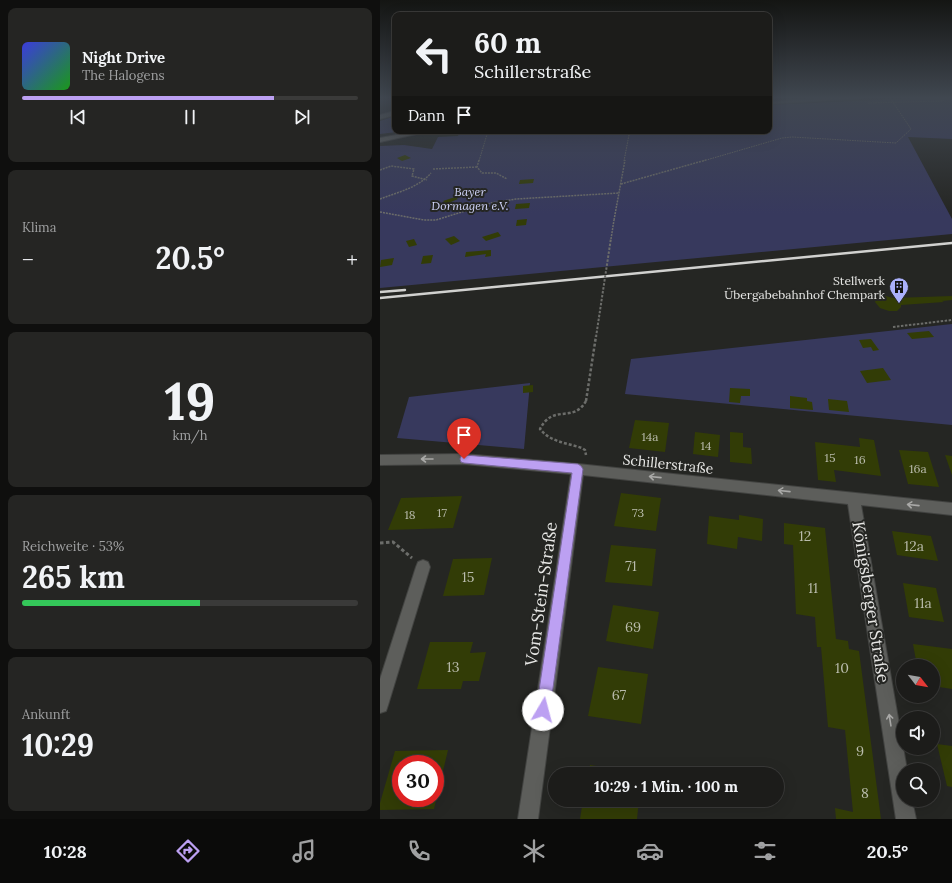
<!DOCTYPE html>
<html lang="de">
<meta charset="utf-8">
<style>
:root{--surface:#1c1c1a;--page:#252523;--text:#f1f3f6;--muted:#a0a1a2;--line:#3a3a39;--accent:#bca0f2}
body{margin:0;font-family:Lora,serif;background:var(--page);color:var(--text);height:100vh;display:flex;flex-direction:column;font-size:15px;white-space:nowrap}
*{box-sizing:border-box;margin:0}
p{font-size:13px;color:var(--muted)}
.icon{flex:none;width:22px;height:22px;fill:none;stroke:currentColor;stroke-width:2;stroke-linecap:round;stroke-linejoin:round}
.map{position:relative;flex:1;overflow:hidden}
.details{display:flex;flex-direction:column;gap:8px;padding:8px;background:#0f0f0e;width:380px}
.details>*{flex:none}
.hud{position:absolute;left:12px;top:12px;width:380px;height:122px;border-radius:8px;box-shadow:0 4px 16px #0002,0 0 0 1px var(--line);background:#1c1c1a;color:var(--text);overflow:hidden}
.needle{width:26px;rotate:121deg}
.controls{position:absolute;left:516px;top:659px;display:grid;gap:8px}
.controls a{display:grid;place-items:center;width:44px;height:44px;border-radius:50%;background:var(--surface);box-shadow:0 4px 16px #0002,0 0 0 1px var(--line);font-size:20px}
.speed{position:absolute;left:12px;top:755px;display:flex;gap:8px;font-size:20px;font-weight:700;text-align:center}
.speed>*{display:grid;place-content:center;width:52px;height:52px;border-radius:50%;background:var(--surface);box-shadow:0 4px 16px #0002,0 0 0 1px var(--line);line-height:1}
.speed .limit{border:6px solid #d22;background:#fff;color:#111}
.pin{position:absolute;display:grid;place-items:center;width:34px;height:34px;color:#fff;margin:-41px -17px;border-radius:50% 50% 50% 0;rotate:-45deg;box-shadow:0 0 4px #0007}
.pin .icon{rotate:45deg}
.me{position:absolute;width:44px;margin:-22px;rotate:8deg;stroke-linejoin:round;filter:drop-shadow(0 0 3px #0008)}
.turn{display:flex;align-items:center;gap:14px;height:84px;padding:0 16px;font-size:18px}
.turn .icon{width:52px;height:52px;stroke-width:2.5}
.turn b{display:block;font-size:28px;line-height:34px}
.then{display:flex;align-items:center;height:38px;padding:0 16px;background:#0003;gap:8px;font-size:15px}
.big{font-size:30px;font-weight:800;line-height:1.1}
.details .widget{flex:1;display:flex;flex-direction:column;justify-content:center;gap:6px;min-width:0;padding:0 14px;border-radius:8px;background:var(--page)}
.details .dial{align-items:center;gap:0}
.dial b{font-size:52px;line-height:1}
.song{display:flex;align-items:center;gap:12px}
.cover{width:48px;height:48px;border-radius:6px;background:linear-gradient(135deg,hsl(240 70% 55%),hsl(120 70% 35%))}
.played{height:4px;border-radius:2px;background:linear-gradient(90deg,var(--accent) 75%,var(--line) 75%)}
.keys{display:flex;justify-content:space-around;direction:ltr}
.heat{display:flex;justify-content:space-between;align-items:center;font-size:22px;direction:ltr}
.charge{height:6px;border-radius:3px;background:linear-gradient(90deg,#34c759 53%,var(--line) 0)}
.trip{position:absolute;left:168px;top:767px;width:236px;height:40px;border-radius:20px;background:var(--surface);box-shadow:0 4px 16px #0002,0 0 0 1px var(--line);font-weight:800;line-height:40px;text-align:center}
.tab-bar{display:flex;height:64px;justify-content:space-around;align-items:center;background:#0b0b0a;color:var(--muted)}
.tab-bar .icon{width:28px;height:28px}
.tab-bar .selected{color:var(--accent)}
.tab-bar b{font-size:18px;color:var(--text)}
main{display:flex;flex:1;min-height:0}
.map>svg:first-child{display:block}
.green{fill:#37395d}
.building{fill:#323c06;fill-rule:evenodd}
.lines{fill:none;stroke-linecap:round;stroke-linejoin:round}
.minor-casing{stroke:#424341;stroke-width:2}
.secondary-casing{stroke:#424341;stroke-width:2}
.path-far4{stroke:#6c6d6a;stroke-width:1;stroke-dasharray:1.5 1;stroke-linecap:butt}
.path-far3{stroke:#6c6d6a;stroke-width:1.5;stroke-dasharray:2 1;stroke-linecap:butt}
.path-far2{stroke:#6c6d6a;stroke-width:2;stroke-dasharray:2.5 1.5;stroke-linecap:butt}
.path-far1{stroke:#6c6d6a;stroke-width:2.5;stroke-dasharray:3 2;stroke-linecap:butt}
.path{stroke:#6c6d6a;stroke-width:3;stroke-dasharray:3.5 2.5;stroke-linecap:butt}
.minor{fill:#5d5e5b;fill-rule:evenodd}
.secondary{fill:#5d5e5b;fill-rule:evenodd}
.rail{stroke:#d1d1cf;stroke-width:2.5}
.path-bridge-far2{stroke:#6c6d6a;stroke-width:1.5;stroke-dasharray:2 1;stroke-linecap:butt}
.path-bridge-far1{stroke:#6c6d6a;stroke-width:2;stroke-dasharray:2.5 1.5;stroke-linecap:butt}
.path-bridge{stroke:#6c6d6a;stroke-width:2.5;stroke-dasharray:3 2;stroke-linecap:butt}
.oneway{stroke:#a9a9a7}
.route{fill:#bca0f2;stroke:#7a689d}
.labels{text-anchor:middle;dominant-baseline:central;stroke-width:4;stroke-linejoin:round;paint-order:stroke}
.far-park-label{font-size:12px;font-style:italic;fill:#cfd3f7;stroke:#252623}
.far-poi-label{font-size:12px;fill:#e7e7e5;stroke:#252623;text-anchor:end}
.number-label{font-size:12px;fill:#babcad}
.street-label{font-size:14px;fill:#e7e7e5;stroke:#252623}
.near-number-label{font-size:14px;fill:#babcad}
.near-street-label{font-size:17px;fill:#e7e7e5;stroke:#252623}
</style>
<main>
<section class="details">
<div class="widget">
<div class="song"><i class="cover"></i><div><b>Night Drive</b><p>The Halogens</p></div></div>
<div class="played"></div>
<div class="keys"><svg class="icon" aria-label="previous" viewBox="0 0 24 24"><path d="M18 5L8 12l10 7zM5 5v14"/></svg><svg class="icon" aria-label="pause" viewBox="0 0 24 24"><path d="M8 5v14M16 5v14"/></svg><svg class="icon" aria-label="next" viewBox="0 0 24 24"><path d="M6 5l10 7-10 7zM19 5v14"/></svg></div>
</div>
<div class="widget"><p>Klima</p>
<div class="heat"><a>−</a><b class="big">20.5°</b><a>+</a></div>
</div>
<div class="widget dial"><b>19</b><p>km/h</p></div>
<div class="widget"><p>Reichweite · 53%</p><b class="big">265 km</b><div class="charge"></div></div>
<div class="widget"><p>Ankunft</p><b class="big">10:29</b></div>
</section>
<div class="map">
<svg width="572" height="819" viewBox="0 0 572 819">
<rect width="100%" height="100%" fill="#252623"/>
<!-- green -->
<g class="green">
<polygon points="538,98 572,98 572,139 528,137 572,219 572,234 0,288 0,146 24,145 52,149 58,137 78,136 80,131 389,131 389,105"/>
<polygon points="15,116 15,131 25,131 0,134 0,121"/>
<polygon points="572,324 572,425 245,394 251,359"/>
<polygon points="150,383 144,449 17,438 29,397"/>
</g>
<!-- building -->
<g class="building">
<polygon points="25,155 31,158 22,161 17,158"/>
<polygon points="154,179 153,183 139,184 140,180"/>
<polygon points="75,197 78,199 66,204 63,201"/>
<polygon points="150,203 149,208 135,209 136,204"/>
<polygon points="147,219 146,225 136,226 137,220"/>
<polygon points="118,232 121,236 106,241 102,237"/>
<polygon points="74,236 80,241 71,245 65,239"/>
<polygon points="34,239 37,245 29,247 26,241"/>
<polygon points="111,250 111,256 105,257 106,254 85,257 86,252"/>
<polygon points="53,255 51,263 41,264 43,256"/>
<polygon points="14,258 12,265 0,267 1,260"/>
<polygon points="505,296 514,298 572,296 572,300 562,301 564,302 521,305 521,307 517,311 509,311 500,308 495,302 497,297"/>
<polygon points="549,331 554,337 532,339 527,333"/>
<polygon points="491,339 499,350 493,351 491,347 483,348 479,340"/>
<polygon points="503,368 511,380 487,383 480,371"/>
<polygon points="153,385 153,392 143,393 143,386"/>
<polygon points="350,388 370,389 370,396 361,396 360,403 349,402"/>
<polygon points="410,396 427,398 427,401 432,402 433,410 410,408"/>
<polygon points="448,399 467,401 469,412 449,410"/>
<polygon points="255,420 289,423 285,452 249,448"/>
<polygon points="315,432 340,435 338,457 313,454"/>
<polygon points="350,432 363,433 363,447 371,448 372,464 350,462"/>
<polygon points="479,438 494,440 501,476 454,470 456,482 438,480 435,442 480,447"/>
<polygon points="519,450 548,452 559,487 528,484"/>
<polygon points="565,455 572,456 572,475"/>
<polygon points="241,493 281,498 276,531 234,526"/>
<polygon points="82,496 73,528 8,530 21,498"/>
<polygon points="359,515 383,519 382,541 358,537 357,549 327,544 329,516 359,520"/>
<polygon points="404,523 445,528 456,639 468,641 469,649 479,651 501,819 456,819 455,808 473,812 465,730 448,727 441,647 437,647 435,617 416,614 413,545 404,544"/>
<polygon points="512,531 551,536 558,561 517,555"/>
<polygon points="231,545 276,549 272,586 225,582"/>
<polygon points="112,558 104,595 63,596 73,559"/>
<polygon points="523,583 556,588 564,622 529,617"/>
<polygon points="233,605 279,612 273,649 226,641"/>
<polygon points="50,642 93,642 90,653 106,652 99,681 83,681 81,689 37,689"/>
<polygon points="533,644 572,649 572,689 553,686 553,666 537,666"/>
<polygon points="218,667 268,674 261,724 208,716"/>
<polygon points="557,744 572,746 572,787 567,786"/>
<path d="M68,750L54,809L0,810V803L15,751ZM21,764H55V798H21Z"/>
<polygon points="210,765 259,773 259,774 208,774"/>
<polygon points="203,800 259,800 257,819 200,819"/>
</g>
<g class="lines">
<defs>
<g id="minor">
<polygon points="448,98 481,98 389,104 389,102"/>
<polygon points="39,131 50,131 0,142 0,138"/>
<polygon points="84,454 198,464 572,503 572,515 481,505 527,770 523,770 523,800 532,800 536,819 516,819 468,504 203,475 158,819 138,819 191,474 84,464 0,465 0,455"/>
<polygon points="43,560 48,562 50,567 8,705 6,711 0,713 0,679 36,567 38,562"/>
</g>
<polygon id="secondary" points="15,111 15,115 0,119 0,115"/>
</defs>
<!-- minor casing -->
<use href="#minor" class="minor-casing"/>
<!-- secondary casing -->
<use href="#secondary" class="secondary-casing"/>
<!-- path-far4 -->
<g class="path-far4">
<polyline points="488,103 563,101 563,98"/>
<polyline points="99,161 108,131"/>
<polyline points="244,161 249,135 256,131"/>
<polyline points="323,161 402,138 412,137 516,143 531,129 510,98"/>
</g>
<!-- path-far3 -->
<g class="path-far3">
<polyline points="99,160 97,167 102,173 116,173 127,179"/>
<polyline points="53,169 97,167"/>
<polyline points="0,170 11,166 34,169 32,176 47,180"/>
<polyline points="241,184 326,160"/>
<path d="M0,199C18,192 38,188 51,173"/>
<polyline points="0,212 44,220 56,220 111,203 136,199 239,193"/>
<polyline points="234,220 245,160"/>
</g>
<!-- path-far2 -->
<polyline class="path-far2" points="513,327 572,320"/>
<!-- path-far1 -->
<path class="path-far1" d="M206,401C193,424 173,403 160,429C170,442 187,443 202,448L205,450L206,455"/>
<!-- path -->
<polyline class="path" points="0,543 13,542 32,558"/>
<!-- minor -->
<use href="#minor" class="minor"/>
<!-- secondary -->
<use href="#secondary" class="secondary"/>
<!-- rail -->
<g class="rail">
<polyline points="0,292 25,290"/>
<polyline points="0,298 572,243"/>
</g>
<!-- path-bridge-far2 -->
<polyline class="path-bridge-far2" points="231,239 234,220"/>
<!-- path-bridge-far1 -->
<polyline class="path-bridge-far1" points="216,337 231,238"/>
<!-- path-bridge -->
<polyline class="path-bridge" points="206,401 216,336"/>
</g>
<!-- one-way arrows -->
<defs><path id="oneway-shaft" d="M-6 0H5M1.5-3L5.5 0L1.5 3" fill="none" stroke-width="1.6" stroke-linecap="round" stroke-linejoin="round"/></defs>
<g class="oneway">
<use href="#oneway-shaft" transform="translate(47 459) rotate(180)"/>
<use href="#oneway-shaft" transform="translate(275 477) rotate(-174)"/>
<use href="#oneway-shaft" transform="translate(404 491) rotate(-174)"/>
<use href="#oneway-shaft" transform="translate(533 505) rotate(-174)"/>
<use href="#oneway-shaft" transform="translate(510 720) rotate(-99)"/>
</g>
<!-- sky -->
<linearGradient id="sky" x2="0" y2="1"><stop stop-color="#141513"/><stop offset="0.46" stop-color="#404750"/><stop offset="1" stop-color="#404750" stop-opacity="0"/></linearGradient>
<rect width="572" height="213" fill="url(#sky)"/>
<!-- route -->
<polygon class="route" points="84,455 198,464 201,466 203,469 170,710 168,715 163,718 158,715 156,710 192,473 84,463 81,462 80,459 81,456"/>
<!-- icons -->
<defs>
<symbol id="building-pin" viewBox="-11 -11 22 30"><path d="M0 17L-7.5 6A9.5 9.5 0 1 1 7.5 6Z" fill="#aab0fb" stroke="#252623"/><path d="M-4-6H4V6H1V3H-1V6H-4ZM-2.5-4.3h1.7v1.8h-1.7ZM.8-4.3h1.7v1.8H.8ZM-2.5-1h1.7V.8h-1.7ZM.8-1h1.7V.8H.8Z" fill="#111"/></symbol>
</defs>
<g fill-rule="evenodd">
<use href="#building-pin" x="508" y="276" width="22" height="30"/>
</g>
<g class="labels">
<!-- far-park labels -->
<g class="far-park-label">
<text x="90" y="191">Bayer<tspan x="90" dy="14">Dormagen e.V.</tspan></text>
</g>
<!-- far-poi labels -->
<g class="far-poi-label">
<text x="505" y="280">Stellwerk<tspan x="505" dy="14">Übergabebahnhof Chempark</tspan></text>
</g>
<!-- number labels -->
<g class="number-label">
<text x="270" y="436">14a</text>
<text x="326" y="445">14</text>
<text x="450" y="457">15</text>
<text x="480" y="459">16</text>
<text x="538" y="468">16a</text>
<text x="62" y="512">17</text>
<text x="258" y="512">73</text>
<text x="30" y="514">18</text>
</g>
<!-- street labels -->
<g class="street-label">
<text transform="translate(288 464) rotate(6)">Schillerstraße</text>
</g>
<!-- near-number labels -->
<g class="near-number-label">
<text x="425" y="536">12</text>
<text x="534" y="546">12a</text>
<text x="251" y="566">71</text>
<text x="88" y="577">15</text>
<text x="433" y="588">11</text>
<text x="543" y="603">11a</text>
<text x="253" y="627">69</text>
<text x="73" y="667">13</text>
<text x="462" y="668">10</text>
<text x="239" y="695">67</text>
<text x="480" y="751">9</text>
<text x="485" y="793">8</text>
</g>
<!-- near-street labels -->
<g class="near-street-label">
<text transform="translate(161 594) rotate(-82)">Vom-Stein-Straße</text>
<text transform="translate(491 602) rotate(81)">Königsberger Straße</text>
</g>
</g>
</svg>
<div class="controls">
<a><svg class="needle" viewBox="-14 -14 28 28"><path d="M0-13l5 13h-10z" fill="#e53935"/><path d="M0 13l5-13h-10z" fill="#a0a1a2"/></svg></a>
<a><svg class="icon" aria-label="sound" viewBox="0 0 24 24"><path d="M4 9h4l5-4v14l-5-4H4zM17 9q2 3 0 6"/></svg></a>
<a><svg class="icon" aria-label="search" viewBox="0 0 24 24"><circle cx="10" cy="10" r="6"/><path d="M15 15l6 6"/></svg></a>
</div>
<div class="speed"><div class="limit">30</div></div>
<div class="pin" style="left:84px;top:459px;background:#d93025"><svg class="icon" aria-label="arrive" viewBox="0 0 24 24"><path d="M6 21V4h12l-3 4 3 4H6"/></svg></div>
<svg class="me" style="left:163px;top:710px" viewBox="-20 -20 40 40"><circle r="19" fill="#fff"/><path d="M0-13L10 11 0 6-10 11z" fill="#bca0f2"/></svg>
<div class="trip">10:29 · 1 Min. · 100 m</div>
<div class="hud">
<div class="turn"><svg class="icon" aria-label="left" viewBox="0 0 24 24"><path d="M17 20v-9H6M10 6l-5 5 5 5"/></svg><div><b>60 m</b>Schillerstraße</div></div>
<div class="then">Dann<svg class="icon" aria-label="arrive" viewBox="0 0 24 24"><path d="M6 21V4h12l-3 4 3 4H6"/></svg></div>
</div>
</div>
</main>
<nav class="tab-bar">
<b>10:28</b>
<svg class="icon selected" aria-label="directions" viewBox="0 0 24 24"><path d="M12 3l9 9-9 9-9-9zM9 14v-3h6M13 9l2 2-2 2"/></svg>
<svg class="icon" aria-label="music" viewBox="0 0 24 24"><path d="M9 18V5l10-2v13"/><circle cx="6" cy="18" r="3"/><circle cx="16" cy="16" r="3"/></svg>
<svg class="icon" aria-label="phone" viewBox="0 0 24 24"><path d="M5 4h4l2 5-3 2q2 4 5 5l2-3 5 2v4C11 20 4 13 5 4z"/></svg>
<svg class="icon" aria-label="climate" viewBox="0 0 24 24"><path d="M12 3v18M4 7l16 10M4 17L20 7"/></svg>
<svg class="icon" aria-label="car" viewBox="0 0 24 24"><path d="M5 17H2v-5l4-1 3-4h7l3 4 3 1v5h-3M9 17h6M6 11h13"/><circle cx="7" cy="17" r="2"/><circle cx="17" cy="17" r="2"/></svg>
<svg class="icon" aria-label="filters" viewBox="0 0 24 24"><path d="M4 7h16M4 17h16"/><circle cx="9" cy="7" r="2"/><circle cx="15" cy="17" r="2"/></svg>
<b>20.5°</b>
</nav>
